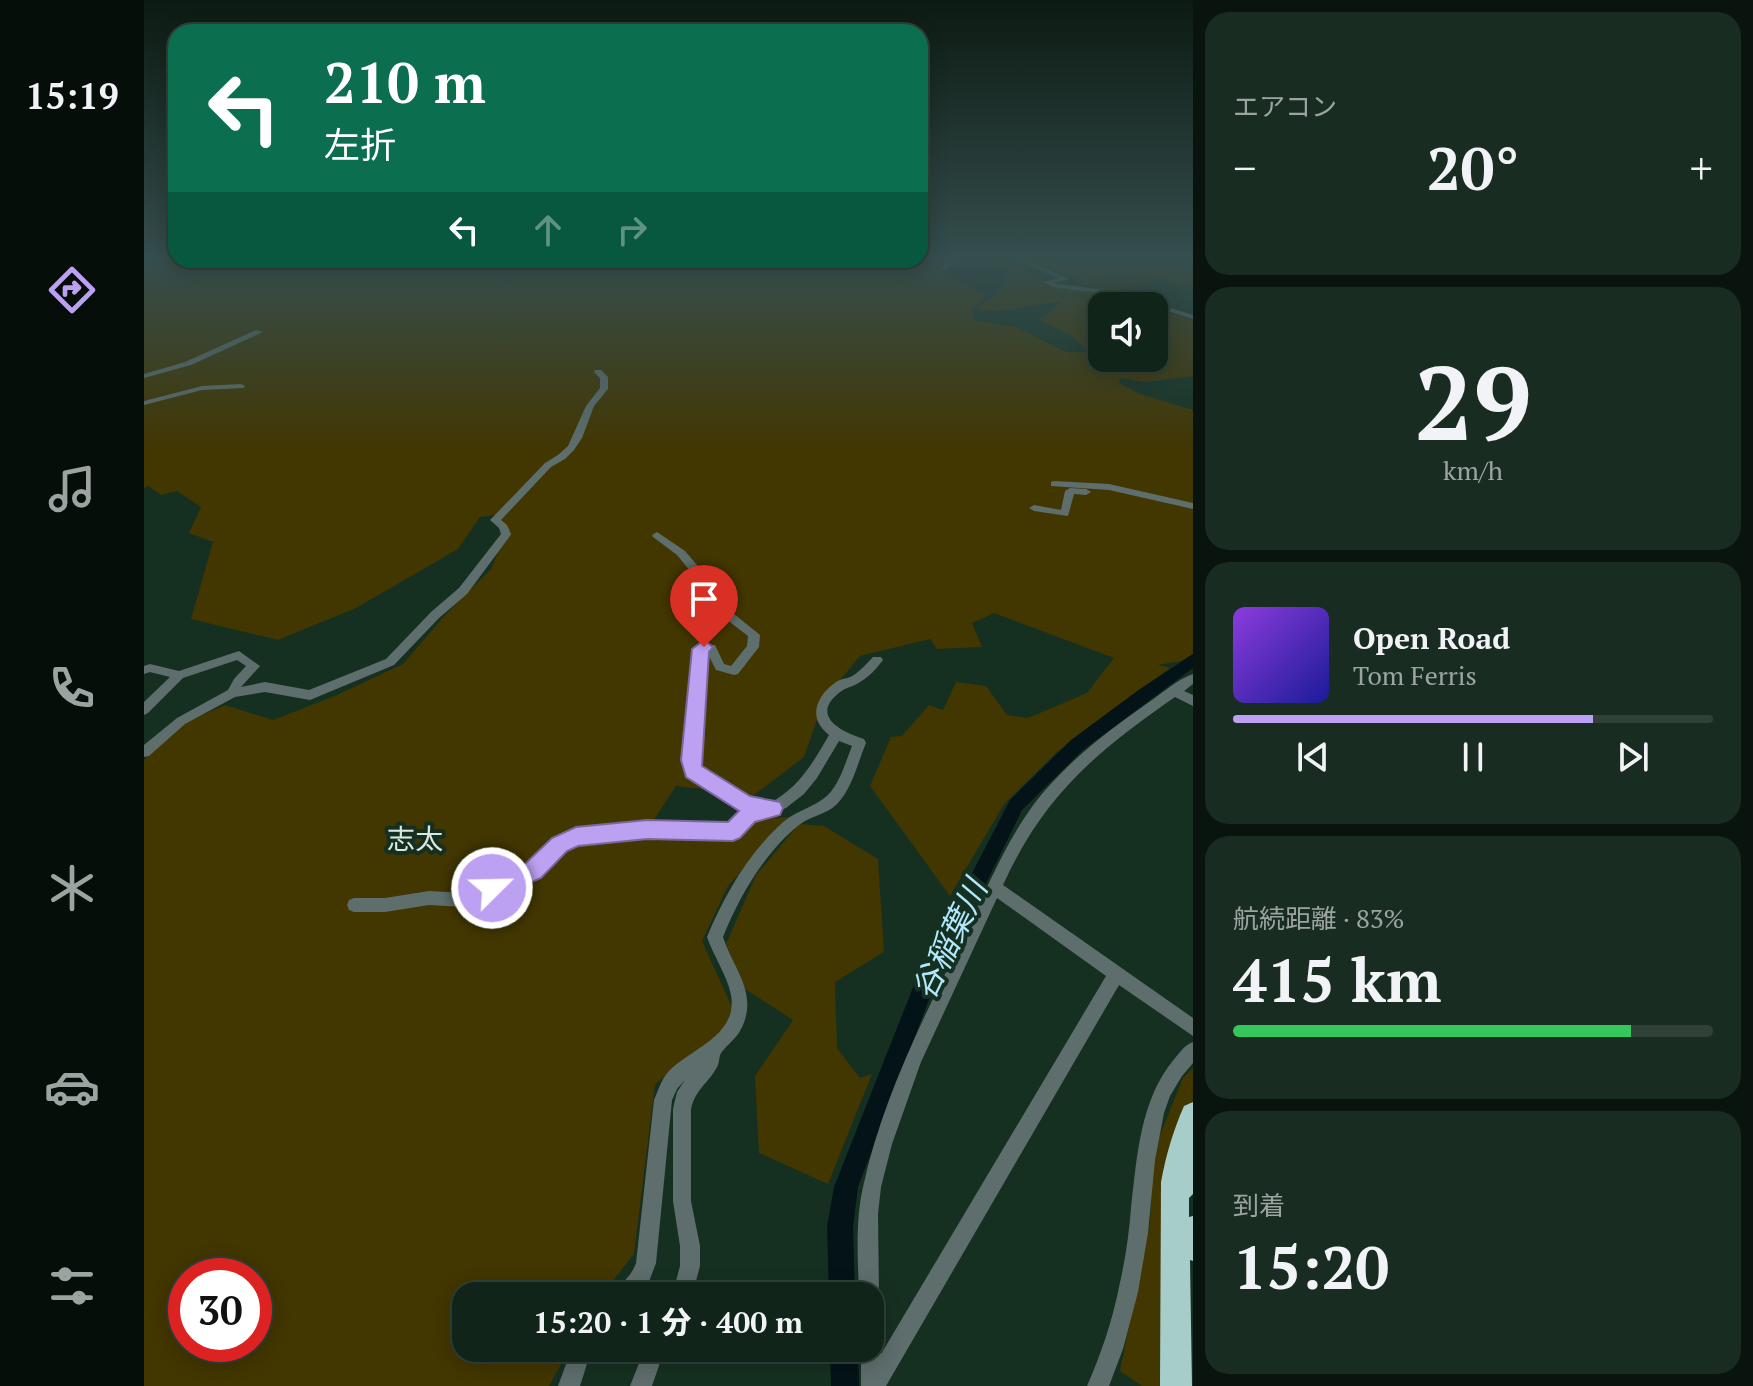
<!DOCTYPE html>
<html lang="ja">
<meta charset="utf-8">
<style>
:root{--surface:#102419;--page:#192c22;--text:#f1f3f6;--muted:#9ca4a2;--line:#304138;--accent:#bca0f2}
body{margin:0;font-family:"PT Serif","Noto Sans JP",serif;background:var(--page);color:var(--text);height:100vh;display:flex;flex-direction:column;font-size:30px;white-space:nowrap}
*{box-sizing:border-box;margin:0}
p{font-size:26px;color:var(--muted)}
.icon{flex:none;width:44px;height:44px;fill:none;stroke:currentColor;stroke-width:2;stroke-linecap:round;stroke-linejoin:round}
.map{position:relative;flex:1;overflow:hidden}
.sheet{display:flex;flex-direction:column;gap:12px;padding:12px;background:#09140e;width:560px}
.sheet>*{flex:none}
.banner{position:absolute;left:24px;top:24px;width:760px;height:244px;border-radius:24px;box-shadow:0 4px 20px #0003,0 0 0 2px var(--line);background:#0b6e4f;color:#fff;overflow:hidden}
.buttons{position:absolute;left:944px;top:292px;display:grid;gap:16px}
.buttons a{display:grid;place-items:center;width:80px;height:80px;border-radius:16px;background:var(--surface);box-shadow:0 4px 20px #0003,0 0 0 2px var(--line);font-size:40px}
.speed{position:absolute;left:24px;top:1258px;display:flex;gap:16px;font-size:40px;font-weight:700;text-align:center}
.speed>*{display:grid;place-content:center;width:104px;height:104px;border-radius:50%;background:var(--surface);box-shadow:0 4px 20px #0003,0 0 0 2px var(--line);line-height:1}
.speed .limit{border:12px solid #d22;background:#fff;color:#111}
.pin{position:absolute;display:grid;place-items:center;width:68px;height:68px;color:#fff;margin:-82px -34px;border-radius:50% 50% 50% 0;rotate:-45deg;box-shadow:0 0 8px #0007}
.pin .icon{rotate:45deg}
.me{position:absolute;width:88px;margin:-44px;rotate:67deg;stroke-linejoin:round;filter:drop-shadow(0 0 6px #0008)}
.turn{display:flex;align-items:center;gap:28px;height:168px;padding:0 24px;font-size:36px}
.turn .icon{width:104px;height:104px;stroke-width:2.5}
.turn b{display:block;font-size:56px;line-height:68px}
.lanes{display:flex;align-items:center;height:76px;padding:0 24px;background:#0003;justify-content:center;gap:40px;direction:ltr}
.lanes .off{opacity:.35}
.big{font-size:60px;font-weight:800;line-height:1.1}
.sheet .tile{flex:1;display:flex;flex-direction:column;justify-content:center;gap:12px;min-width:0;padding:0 28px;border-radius:24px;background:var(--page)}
.sheet .dial{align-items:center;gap:0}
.dial b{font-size:104px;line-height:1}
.song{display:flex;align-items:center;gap:24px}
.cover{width:96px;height:96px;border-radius:12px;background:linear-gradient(135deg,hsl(270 70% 55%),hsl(240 70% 35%))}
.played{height:8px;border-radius:4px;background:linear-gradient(90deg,var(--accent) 75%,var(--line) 75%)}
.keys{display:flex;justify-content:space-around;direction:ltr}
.heat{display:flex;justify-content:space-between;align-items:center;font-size:44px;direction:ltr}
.charge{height:12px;border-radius:6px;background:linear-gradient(90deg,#34c759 83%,var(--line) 0)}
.trip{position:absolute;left:308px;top:1282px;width:432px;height:80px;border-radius:24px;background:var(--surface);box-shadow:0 4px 20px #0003,0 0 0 2px var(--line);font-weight:800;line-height:80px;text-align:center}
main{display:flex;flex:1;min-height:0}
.menu{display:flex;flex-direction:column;width:144px;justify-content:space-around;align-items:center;background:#060e0a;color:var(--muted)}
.menu .icon{width:56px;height:56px}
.menu .active{color:var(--accent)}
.menu b{font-size:36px;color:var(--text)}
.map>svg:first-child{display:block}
.green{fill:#423601;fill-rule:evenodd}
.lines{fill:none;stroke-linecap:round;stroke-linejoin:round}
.river{fill:#041318;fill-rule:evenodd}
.minor{fill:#5e6e6c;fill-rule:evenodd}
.highway{fill:#a6cdc9;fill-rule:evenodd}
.route{fill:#bca0f2;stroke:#7a689d;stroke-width:2}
.labels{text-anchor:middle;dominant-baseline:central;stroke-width:8;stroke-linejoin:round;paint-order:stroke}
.quarter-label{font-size:28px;fill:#dae9e0;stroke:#153021}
.near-water-label{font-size:32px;font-style:italic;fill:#b2e8fb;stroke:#153021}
</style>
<main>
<nav class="menu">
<b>15:19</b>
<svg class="icon active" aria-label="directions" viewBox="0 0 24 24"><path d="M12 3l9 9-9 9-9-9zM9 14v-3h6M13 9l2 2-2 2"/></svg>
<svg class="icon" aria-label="music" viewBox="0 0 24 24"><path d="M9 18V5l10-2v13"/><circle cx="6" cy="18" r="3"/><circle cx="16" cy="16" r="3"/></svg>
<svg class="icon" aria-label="phone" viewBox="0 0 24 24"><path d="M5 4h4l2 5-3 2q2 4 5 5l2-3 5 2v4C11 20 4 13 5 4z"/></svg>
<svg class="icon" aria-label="climate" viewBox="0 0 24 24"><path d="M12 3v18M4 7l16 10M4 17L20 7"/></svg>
<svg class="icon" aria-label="car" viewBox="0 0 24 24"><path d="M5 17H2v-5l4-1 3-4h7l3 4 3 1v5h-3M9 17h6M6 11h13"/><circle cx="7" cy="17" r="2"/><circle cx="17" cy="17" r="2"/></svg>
<svg class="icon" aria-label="filters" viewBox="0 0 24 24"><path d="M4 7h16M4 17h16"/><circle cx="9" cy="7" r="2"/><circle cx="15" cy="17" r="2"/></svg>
</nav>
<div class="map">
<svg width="1049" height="1386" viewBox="0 0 1049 1386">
<rect width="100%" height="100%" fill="#153021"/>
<!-- green -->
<g class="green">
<path d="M0,259L441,260L442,262L816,259L799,269L800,273L843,296L828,309L830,320L873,327L921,352H944L931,338L896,320L917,302C888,303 860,315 832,309L859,288L864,271L846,259H872L901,283L920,289L932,287L961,290L939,284L890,259H1049V286L1016,280L970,292L1005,306H958V358H1010V308L1049,320V376L1001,382L976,378L975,383L996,394L1049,410V654L1037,661L1014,665L1026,668L913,752L860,804L806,896L726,786L747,737L758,736L785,705L799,710L812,682L842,686L863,715L884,718L943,693L970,658L850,613L828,623L838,647L793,649L786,639L716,656L674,707L673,720L660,757L610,795L532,786L504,829L549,837L604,819L647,817L584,886L558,941L588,1007L580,1032L511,1084L490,1254L457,1296H322V1348H426L405,1386H0V760L42,722L81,705L129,720L193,695L259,664L302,614L347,569L360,538L350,515L336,517L314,549L212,608L134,640L47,619L69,542L45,533L57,507L33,491L17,495L4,486L0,488ZM42,1276H110V1344H42Z"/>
<polygon points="655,824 680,826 734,859 740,952 691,982 693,1048 716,1078 728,1074 684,1184 615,1153 611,1076 649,1020 601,989 582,944 612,875"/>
<polygon points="1049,1068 1049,1101 1028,1147 1025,1386 998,1386 976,1371 1006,1222 1010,1150 1039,1078"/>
</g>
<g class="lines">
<!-- river -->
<g class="river">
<polygon points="1049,654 1049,668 939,750 878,810 786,997 714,1187 709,1227 711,1296 685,1296 683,1227 690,1187 770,985 866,800 927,740 996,689"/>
<polygon points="686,1348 714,1348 715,1386 687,1386"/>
</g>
<!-- minor -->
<g class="minor">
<polygon points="809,259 817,259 801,269 797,269 797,267"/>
<polygon points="871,259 880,259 925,279 910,283 913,284 977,292 1049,315 1049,319 976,296 908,287 899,282 914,278"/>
<polygon points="112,330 119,332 47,365 0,378 0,374 41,362"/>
<polygon points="451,370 457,370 464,377 464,389 450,406 438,438 430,450 421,459 407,467 357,520 363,525 367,534 366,536 323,594 295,618 250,665 166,700 121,692 91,697 41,724 5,756 0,757 0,745 33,718 84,690 90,679 102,666 93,660 39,678 4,713 0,715 0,702 26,677 6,672 0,674 0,666 6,664 35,671 95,651 116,666 97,687 121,682 165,690 242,659 287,612 315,588 357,534 355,528 346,520 348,518 401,463 414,455 424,446 442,406 456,388 456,378 450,372"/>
<polygon points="97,384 101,386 100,388 58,390 0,405 0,401 58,386"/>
<polygon points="910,481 965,484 1049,503 1049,509 965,490 907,486 907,482"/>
<polygon points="926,488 942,489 947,492 942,495 930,494 924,516 890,511 885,508 890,505 917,510 921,491"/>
<path d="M513,532L541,551L565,579L574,601L616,635L615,647L594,674L590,675L572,670L563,652L561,653L552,760L555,768L560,773L604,799L624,804C654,789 669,763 685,735C663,718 672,696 692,682C698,678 704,679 710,675C717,670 723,663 729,657H737L739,660C733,668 725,677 716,682C711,686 704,687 699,690C664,714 695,731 720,739L722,743C714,762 708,789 693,804C682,815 666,816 655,825C621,852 595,897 579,937C590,970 616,995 596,1031C591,1040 580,1047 576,1055C575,1059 575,1064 573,1067C564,1084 552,1088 547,1109V1201L556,1246V1266L548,1296H528L536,1266V1246L529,1201V1109L533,1092L541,1080L533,1089L528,1100L512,1263L503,1287L494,1296H470C476,1282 487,1278 492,1263L510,1100C514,1091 517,1080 524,1072C547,1048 594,1036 587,995C583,975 570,957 563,937C580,896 604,854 637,824C651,811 665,809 679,799C695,788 701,763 708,746L695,741L673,778L660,794L642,808L612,820L589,837L503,835L483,840L450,839L420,850L394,876L320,907L285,905L241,912H210L205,910L203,905L205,900L210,898H241L285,891L320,893L384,866L410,841L450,827L483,828L503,823L586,825L604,811L597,809L550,781L544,775L540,760L550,649L556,645H571L580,664L587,666L603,646L604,636L565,606L556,583L533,555L509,537L508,535Z"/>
<path d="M1049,674V684L1040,691L1049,695V706L1031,697C952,752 900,795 859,885L1049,1018V1036L975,985L742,1386H717V1348H726V1312L733,1315L736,1322L737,1354L962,976L853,898L777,1062L748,1144L737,1187L734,1214L735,1296L732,1303L726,1306V1296H715C714,1260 711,1222 719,1187C739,1095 783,1011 824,927C844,886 862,842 890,804C922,762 965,730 1008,700C1021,691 1034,679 1049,674Z"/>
<path d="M1049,1042V1063L1038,1076L1026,1096L1020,1113L1011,1160L1004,1233L994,1292L979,1349L965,1386H943C957,1354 968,1322 975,1287C981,1261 985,1235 987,1208C993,1157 996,1099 1031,1058C1037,1051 1041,1045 1049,1042Z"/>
<polygon points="428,1348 448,1348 436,1386 414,1386"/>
<polygon points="501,1348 521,1348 508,1386 486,1386"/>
</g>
<!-- highway -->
<path class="highway" d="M1049,1102V1194L1045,1198V1217L1049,1216V1261L1046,1260L1048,1386H1016L1017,1182C1022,1155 1029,1131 1040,1106Z"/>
</g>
<!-- sky -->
<linearGradient id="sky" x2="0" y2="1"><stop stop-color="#0c1a12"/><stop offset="0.57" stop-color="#354e4e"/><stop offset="1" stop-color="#354e4e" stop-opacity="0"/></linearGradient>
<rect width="1049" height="453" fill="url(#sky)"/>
<!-- route -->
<polygon class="route" points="560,640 569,647 565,652 558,766 606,796 636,802 639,808 636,815 611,822 596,838 589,841 503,839 434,846 423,851 397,878 348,899 340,896 337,888 340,881 381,864 408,838 432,827 503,820 584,822 595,811 542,777 537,760 548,649"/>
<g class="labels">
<!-- quarter labels -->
<g class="quarter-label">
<text x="271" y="838">志太</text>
</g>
<!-- near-water labels -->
<g class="near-water-label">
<text transform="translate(805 939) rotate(-64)">谷稲葉川</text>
</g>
</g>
</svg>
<div class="buttons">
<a><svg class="icon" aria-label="sound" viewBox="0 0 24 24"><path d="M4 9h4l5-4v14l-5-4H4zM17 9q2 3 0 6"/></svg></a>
</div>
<div class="speed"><div class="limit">30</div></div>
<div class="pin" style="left:560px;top:647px;background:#d93025"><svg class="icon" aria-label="arrive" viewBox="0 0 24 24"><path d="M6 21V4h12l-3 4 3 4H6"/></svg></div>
<svg class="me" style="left:348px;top:888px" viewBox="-20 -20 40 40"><circle r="17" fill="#bca0f2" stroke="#fff" stroke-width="3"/><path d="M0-11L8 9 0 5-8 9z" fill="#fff"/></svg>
<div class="trip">15:20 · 1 分 · 400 m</div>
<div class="banner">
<div class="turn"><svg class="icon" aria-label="left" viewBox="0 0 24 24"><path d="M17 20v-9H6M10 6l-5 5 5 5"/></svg><div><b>210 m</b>左折</div></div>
<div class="lanes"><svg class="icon" aria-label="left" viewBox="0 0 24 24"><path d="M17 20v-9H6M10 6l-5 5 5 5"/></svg><svg class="icon off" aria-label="ahead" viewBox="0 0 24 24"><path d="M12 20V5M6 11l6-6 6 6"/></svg><svg class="icon off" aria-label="right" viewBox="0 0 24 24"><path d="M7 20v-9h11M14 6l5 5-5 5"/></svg></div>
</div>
</div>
<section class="sheet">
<div class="tile"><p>エアコン</p>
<div class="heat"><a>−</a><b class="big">20°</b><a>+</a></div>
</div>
<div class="tile dial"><b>29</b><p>km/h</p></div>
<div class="tile">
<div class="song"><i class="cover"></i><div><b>Open Road</b><p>Tom Ferris</p></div></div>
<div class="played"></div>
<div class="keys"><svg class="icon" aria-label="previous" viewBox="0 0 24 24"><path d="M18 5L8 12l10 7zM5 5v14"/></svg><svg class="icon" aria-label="pause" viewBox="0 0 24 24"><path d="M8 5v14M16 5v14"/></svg><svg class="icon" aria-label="next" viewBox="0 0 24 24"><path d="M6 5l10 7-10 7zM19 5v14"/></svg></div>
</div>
<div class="tile"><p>航続距離 · 83%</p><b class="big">415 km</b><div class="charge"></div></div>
<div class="tile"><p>到着</p><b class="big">15:20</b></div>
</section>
</main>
